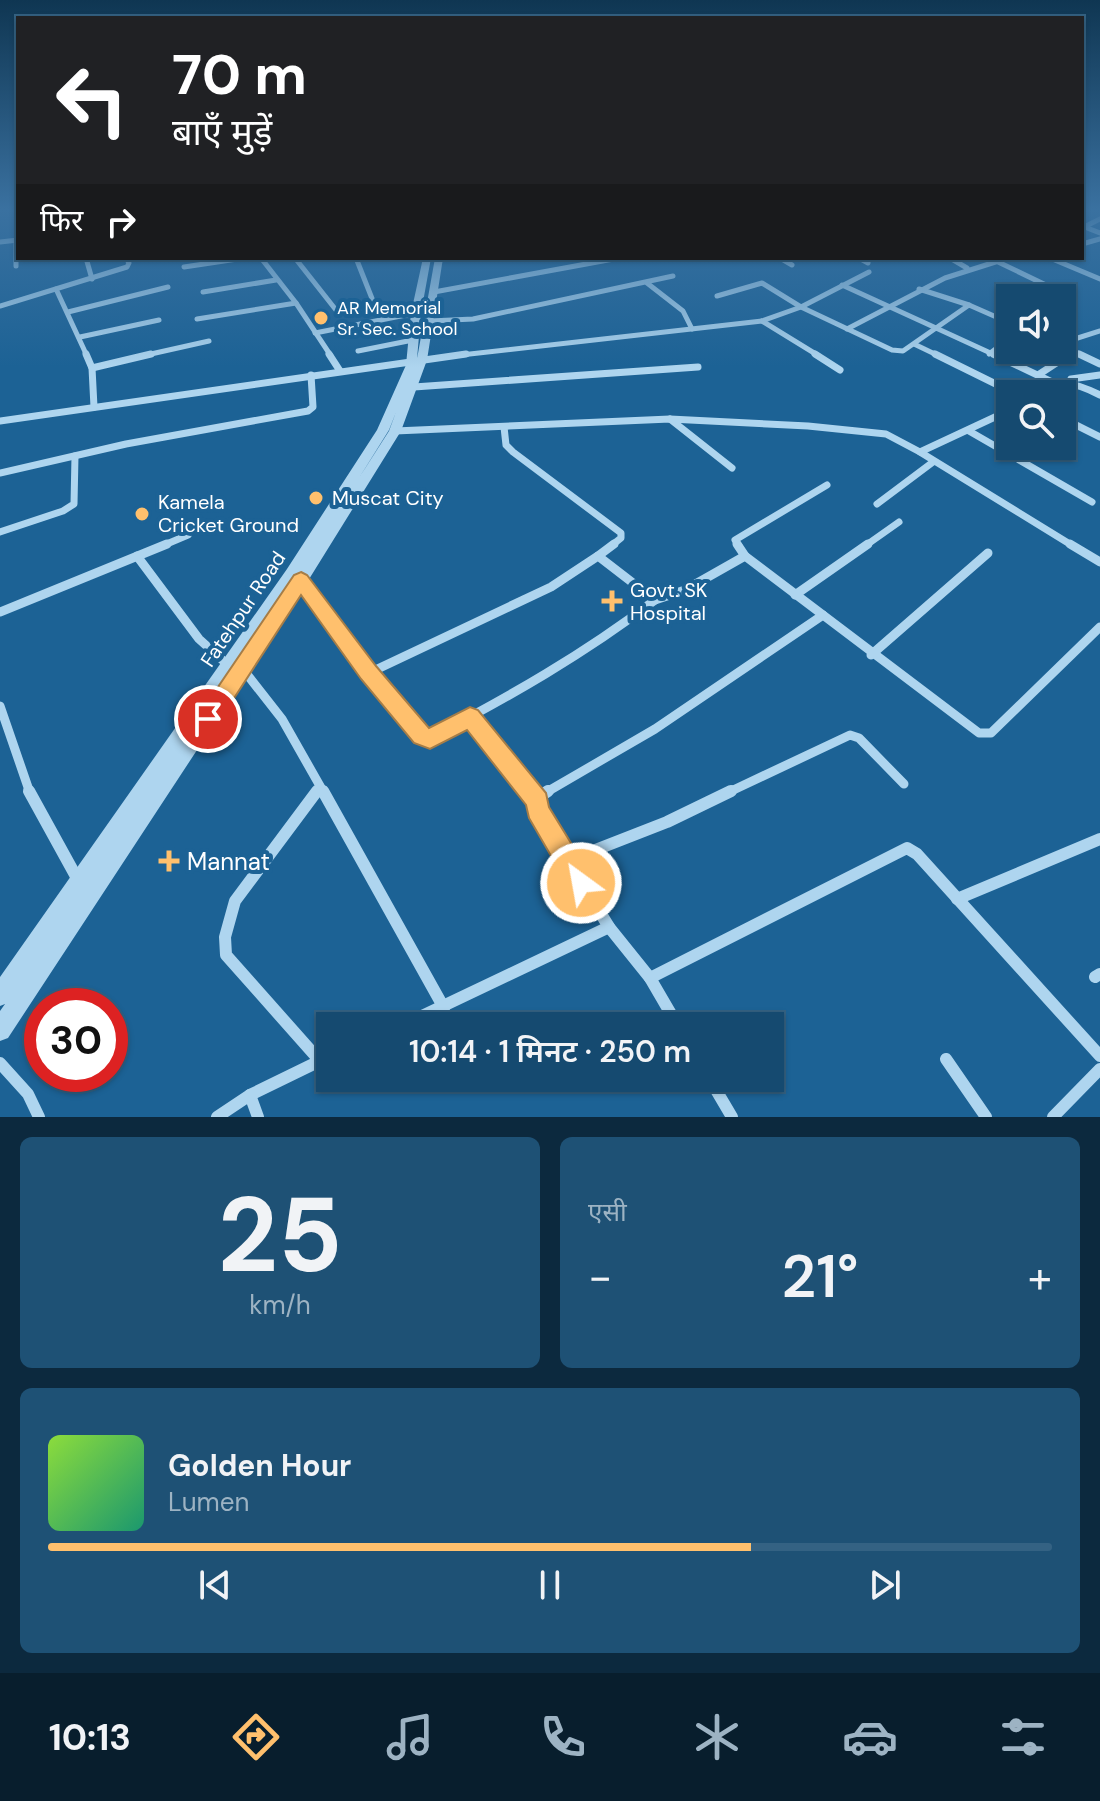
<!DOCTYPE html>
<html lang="hi">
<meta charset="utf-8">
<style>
:root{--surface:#154a70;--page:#1e5175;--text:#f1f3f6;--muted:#9db3c3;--line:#346283;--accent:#ffc06d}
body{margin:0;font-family:"DM Sans","Noto Sans Devanagari",sans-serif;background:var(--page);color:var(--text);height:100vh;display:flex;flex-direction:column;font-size:30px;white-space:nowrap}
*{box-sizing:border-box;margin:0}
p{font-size:26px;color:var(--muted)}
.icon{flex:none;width:44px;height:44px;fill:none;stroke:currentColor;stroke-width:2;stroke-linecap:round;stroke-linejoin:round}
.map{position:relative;height:1117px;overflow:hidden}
.sheet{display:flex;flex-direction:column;gap:20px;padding:20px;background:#0c293e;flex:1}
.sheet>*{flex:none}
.hud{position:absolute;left:16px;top:16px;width:1068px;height:244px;border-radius:0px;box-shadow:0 2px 6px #0004,0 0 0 2px var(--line);background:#202124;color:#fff;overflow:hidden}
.tools{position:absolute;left:996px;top:284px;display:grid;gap:16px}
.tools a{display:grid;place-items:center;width:80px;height:80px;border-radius:0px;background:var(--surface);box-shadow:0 2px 6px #0004,0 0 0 2px var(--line);font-size:40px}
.speed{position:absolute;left:24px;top:988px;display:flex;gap:16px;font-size:40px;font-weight:700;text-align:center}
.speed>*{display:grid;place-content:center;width:104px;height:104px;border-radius:50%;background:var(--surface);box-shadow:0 2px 6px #0004,0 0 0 2px var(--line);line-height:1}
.speed .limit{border:12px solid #d22;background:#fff;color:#111}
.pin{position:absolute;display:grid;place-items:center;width:68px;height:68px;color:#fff;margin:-34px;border:4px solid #fff;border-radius:50%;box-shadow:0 2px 8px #0007}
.me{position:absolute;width:88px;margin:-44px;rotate:328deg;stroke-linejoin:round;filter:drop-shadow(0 0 6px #0008)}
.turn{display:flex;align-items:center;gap:28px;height:168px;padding:0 24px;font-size:36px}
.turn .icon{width:104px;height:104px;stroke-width:2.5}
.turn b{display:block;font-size:56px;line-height:68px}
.then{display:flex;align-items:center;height:76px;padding:0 24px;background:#0003;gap:16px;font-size:30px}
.big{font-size:60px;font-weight:600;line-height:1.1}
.sheet .widget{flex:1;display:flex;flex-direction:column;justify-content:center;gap:12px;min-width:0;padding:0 28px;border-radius:12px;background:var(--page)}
.sheet .dial{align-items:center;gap:0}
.dial b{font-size:104px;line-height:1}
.song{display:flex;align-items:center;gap:24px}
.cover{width:96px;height:96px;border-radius:12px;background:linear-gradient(135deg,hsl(90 70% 55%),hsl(160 70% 35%))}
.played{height:8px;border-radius:4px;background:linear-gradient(90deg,var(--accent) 70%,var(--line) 70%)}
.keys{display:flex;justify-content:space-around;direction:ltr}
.heat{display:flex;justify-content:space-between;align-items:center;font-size:44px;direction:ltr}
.sheet .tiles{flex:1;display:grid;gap:20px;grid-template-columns:1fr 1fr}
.widget:last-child{grid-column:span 2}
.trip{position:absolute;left:316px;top:1012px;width:468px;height:80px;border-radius:0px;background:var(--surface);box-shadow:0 2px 6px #0004,0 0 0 2px var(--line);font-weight:600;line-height:80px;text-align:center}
.dock{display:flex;height:128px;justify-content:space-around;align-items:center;background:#081e2d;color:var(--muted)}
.dock .icon{width:56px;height:56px}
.dock .on{color:var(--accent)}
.dock b{font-size:36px;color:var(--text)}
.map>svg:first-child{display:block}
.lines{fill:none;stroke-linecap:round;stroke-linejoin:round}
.minor-far3{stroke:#aed5ef;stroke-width:5}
.minor-far2{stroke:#aed5ef;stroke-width:7}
.minor-far1{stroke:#aed5ef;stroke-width:9}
.minor{stroke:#aed5ef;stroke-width:12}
.tertiary{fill:#aed5ef;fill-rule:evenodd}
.route{fill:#ffc06d;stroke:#a67d47;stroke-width:2}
.poi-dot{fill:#ffc06d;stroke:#1c6295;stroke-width:3}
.labels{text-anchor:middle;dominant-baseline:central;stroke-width:8;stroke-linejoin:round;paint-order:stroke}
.far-poi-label{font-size:18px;fill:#fff;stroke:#1c6295;text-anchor:start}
.poi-label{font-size:20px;fill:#fff;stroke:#1c6295;text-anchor:start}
.street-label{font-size:20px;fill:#fff;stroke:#1c6295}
.near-poi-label{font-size:24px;fill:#fff;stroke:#1c6295;text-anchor:start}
</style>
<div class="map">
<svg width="1100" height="1117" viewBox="0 0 1100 1117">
<rect width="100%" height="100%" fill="#1c6295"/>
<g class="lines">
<!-- minor-far3 -->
<g class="minor-far3">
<polyline points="1082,226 1100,233"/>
<polyline points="1084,227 1100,219"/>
<polyline points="16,241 16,266"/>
<polyline points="0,242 18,240"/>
<polyline points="1082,244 1100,239"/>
<polyline points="86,258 92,279"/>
<polyline points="261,258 296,303 331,356"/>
<polyline points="295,258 336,310"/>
<polyline points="356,258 373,301"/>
<polyline points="780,258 792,265"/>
<polyline points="859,258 868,263"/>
<polyline points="950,258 967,268"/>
<polyline points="1050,258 1100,279"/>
<polyline points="439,260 455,258"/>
<polyline points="996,261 1075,299"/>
<polyline points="184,267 244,258"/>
<polyline points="647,283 683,311 692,329"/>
<polyline points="842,285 936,328 969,305 1010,323"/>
<polyline points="56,289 87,356"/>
<polyline points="919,289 969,305"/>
<polyline points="203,292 276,280"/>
<polyline points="434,292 619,258"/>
<polyline points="717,296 762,283 801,307 892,350 903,351 936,328 997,356"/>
<polyline points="0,306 127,267 129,263 126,258"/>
<polyline points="68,312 168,287"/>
<polyline points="197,319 296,303"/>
<polyline points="430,321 473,319 673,276"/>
<polyline points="762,321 819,356"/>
<polyline points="847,329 945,278 1008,258"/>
<polyline points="315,333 416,313"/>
<polyline points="80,337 159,320"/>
<polyline points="1062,343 1100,331"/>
<polyline points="914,344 939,356"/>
<polyline points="1062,347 1083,356"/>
<polyline points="358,351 413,340"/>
<polyline points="989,354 1010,338"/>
<polyline points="142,356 209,341"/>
<polyline points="452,356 762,321 801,307 869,272"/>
<polyline points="1067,356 1074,352"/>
</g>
<!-- minor-far2 -->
<g class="minor-far2">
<polyline points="86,354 92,368 94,407"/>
<polyline points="329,354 340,371"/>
<polyline points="815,354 840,370"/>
<polyline points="935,354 1016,394"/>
<polyline points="993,354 1052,382"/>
<polyline points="1079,354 1100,364"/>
<polyline points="92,368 151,354"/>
<polyline points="1038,375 1070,354"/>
<polyline points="1071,379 1100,375"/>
<polyline points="414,387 698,367"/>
<path d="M1035,394C1060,378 1074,382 1100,395"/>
<polyline points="1062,418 1100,437"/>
<polyline points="670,419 732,468"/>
<polyline points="0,421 466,354"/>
<polyline points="504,427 506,445 513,452 621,533 621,538 611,546"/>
<polyline points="395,431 670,419 808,426 886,434 920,452 1010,410"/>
<polyline points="969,431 1092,502"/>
<polyline points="920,452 1073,546"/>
<polyline points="0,473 126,444 308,411 313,407 311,375"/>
<polyline points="877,504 933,462"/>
<polyline points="0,532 63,511 74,504 75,456"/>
<polyline points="162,546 188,535"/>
<polyline points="739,546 735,540 827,485"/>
<polyline points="865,546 899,522"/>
</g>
<!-- minor-far1 -->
<g class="minor-far1">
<polyline points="1070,544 1100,562"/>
<polyline points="137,556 199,639 229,666"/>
<polyline points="598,556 614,544"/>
<polyline points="745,556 979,733 991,733 1100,627"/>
<path d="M301,580L369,673L422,736L430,738C509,697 584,654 655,600"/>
<polyline points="795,595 868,544"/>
<polyline points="0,612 167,544"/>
<polyline points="871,655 988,553"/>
<polyline points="242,668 282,719 324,793"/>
<polyline points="369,673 551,587 598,556 655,600 685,590 745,556 737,544"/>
<polyline points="0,706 30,793"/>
<polyline points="470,717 531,793"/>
<polyline points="316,793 320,788"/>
<polyline points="545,793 655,729 823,615"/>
<polyline points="727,793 850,735 859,738 904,784"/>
</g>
<!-- minor -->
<g class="minor">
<polyline points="29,791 78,880"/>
<polyline points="317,791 235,901 225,937 226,955 320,1061"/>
<polyline points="323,791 444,1008"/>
<polyline points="530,791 538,802"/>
<polyline points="548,791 542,795 537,810 609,927"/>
<polyline points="567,861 667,822 731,791"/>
<polyline points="957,899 1100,839"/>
<polyline points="1095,977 1100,974"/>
<polyline points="650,978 678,1026"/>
<polyline points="401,1026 609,927 650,978 907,848 917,854 1100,1056"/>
<polyline points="946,1059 986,1117"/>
<polyline points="0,1063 28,1094 39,1117"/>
<polyline points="709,1078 732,1117"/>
<polyline points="250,1095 258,1117"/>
<polyline points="217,1117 250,1095 330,1056"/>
<polyline points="1053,1117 1100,1069"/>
</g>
<!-- tertiary -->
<path class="tertiary" d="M423,258H431L421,313L417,359L435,258H443L427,360L401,431L306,584L8,1038L0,1041V1011L5,1004L0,1006V977L287,569L377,430L406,365L411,313ZM396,412L389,431L359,478L389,430Z"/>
</g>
<!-- sky -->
<linearGradient id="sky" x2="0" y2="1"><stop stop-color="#0f3652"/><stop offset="0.57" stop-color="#3a71a0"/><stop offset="1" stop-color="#3a71a0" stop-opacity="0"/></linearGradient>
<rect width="1100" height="367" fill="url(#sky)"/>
<!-- route -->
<polygon class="route" points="301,572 307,575 376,666 429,728 470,707 478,710 546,793 549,807 590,874 594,883 590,892 581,896 572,892 529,818 526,805 467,730 430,749 414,743 361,679 301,595 216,726 208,729 201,726 198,719 201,712 294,575"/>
<!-- markers -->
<g class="poi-dot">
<circle cx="321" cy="318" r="8"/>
<circle cx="316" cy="498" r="8"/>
<circle cx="142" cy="514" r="8"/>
<path d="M608 589h8v8h8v8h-8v8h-8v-8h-8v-8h8z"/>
<path d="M165 849h8v8h8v8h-8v8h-8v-8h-8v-8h8z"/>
</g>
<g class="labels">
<!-- far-poi labels -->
<g class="far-poi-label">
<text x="337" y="308">AR Memorial<tspan x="337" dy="21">Sr. Sec. School</tspan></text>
</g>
<!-- poi labels -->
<g class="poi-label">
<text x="332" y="498">Muscat City</text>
<text x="158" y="502">Kamela<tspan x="158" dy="23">Cricket Ground</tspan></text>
<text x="630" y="590">Govt. SK<tspan x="630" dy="23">Hospital</tspan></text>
</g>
<!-- street labels -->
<g class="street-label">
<text transform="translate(243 609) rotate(-56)">Fatehpur Road</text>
</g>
<!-- near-poi labels -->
<g class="near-poi-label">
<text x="187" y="861">Mannat</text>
</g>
</g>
</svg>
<div class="tools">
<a><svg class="icon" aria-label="sound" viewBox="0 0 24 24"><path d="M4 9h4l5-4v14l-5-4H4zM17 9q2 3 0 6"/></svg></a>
<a><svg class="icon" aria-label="search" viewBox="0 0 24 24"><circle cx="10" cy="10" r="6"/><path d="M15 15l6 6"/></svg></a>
</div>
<div class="speed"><div class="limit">30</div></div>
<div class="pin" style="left:208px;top:719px;background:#d93025"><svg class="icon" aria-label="arrive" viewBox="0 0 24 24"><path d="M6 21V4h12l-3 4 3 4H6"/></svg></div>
<svg class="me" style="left:581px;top:883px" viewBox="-20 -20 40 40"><circle r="17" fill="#ffc06d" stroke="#fff" stroke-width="3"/><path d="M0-11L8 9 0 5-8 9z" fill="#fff"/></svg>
<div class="trip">10:14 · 1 मिनट · 250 m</div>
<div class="hud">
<div class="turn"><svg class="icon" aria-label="left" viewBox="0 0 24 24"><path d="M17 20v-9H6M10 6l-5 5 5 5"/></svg><div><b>70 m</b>बाएँ मुड़ें</div></div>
<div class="then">फिर<svg class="icon" aria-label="right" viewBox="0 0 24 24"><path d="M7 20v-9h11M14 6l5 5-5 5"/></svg></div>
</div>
</div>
<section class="sheet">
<div class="tiles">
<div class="widget dial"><b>25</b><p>km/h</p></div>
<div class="widget"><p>एसी</p>
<div class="heat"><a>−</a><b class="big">21°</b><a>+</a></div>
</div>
<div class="widget">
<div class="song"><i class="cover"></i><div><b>Golden Hour</b><p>Lumen</p></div></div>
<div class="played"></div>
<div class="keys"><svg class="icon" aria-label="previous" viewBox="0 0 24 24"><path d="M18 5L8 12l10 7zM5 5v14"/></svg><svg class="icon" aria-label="pause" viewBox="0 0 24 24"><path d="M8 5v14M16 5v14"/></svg><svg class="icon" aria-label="next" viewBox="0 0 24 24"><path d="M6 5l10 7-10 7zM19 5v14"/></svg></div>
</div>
</div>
</section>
<nav class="dock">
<b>10:13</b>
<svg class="icon on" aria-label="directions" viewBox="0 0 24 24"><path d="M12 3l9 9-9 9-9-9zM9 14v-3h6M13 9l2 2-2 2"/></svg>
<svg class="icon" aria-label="music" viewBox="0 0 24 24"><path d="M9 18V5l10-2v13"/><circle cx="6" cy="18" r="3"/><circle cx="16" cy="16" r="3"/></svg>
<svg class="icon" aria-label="phone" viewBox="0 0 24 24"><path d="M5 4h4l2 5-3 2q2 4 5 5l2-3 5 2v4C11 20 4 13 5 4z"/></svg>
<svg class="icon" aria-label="climate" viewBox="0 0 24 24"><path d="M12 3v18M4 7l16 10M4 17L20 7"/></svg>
<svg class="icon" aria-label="car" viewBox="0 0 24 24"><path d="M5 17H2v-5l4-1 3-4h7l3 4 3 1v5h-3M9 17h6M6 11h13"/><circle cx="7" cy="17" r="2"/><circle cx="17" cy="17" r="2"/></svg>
<svg class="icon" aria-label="filters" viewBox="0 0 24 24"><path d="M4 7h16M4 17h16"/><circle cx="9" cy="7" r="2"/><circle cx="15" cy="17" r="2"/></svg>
</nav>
